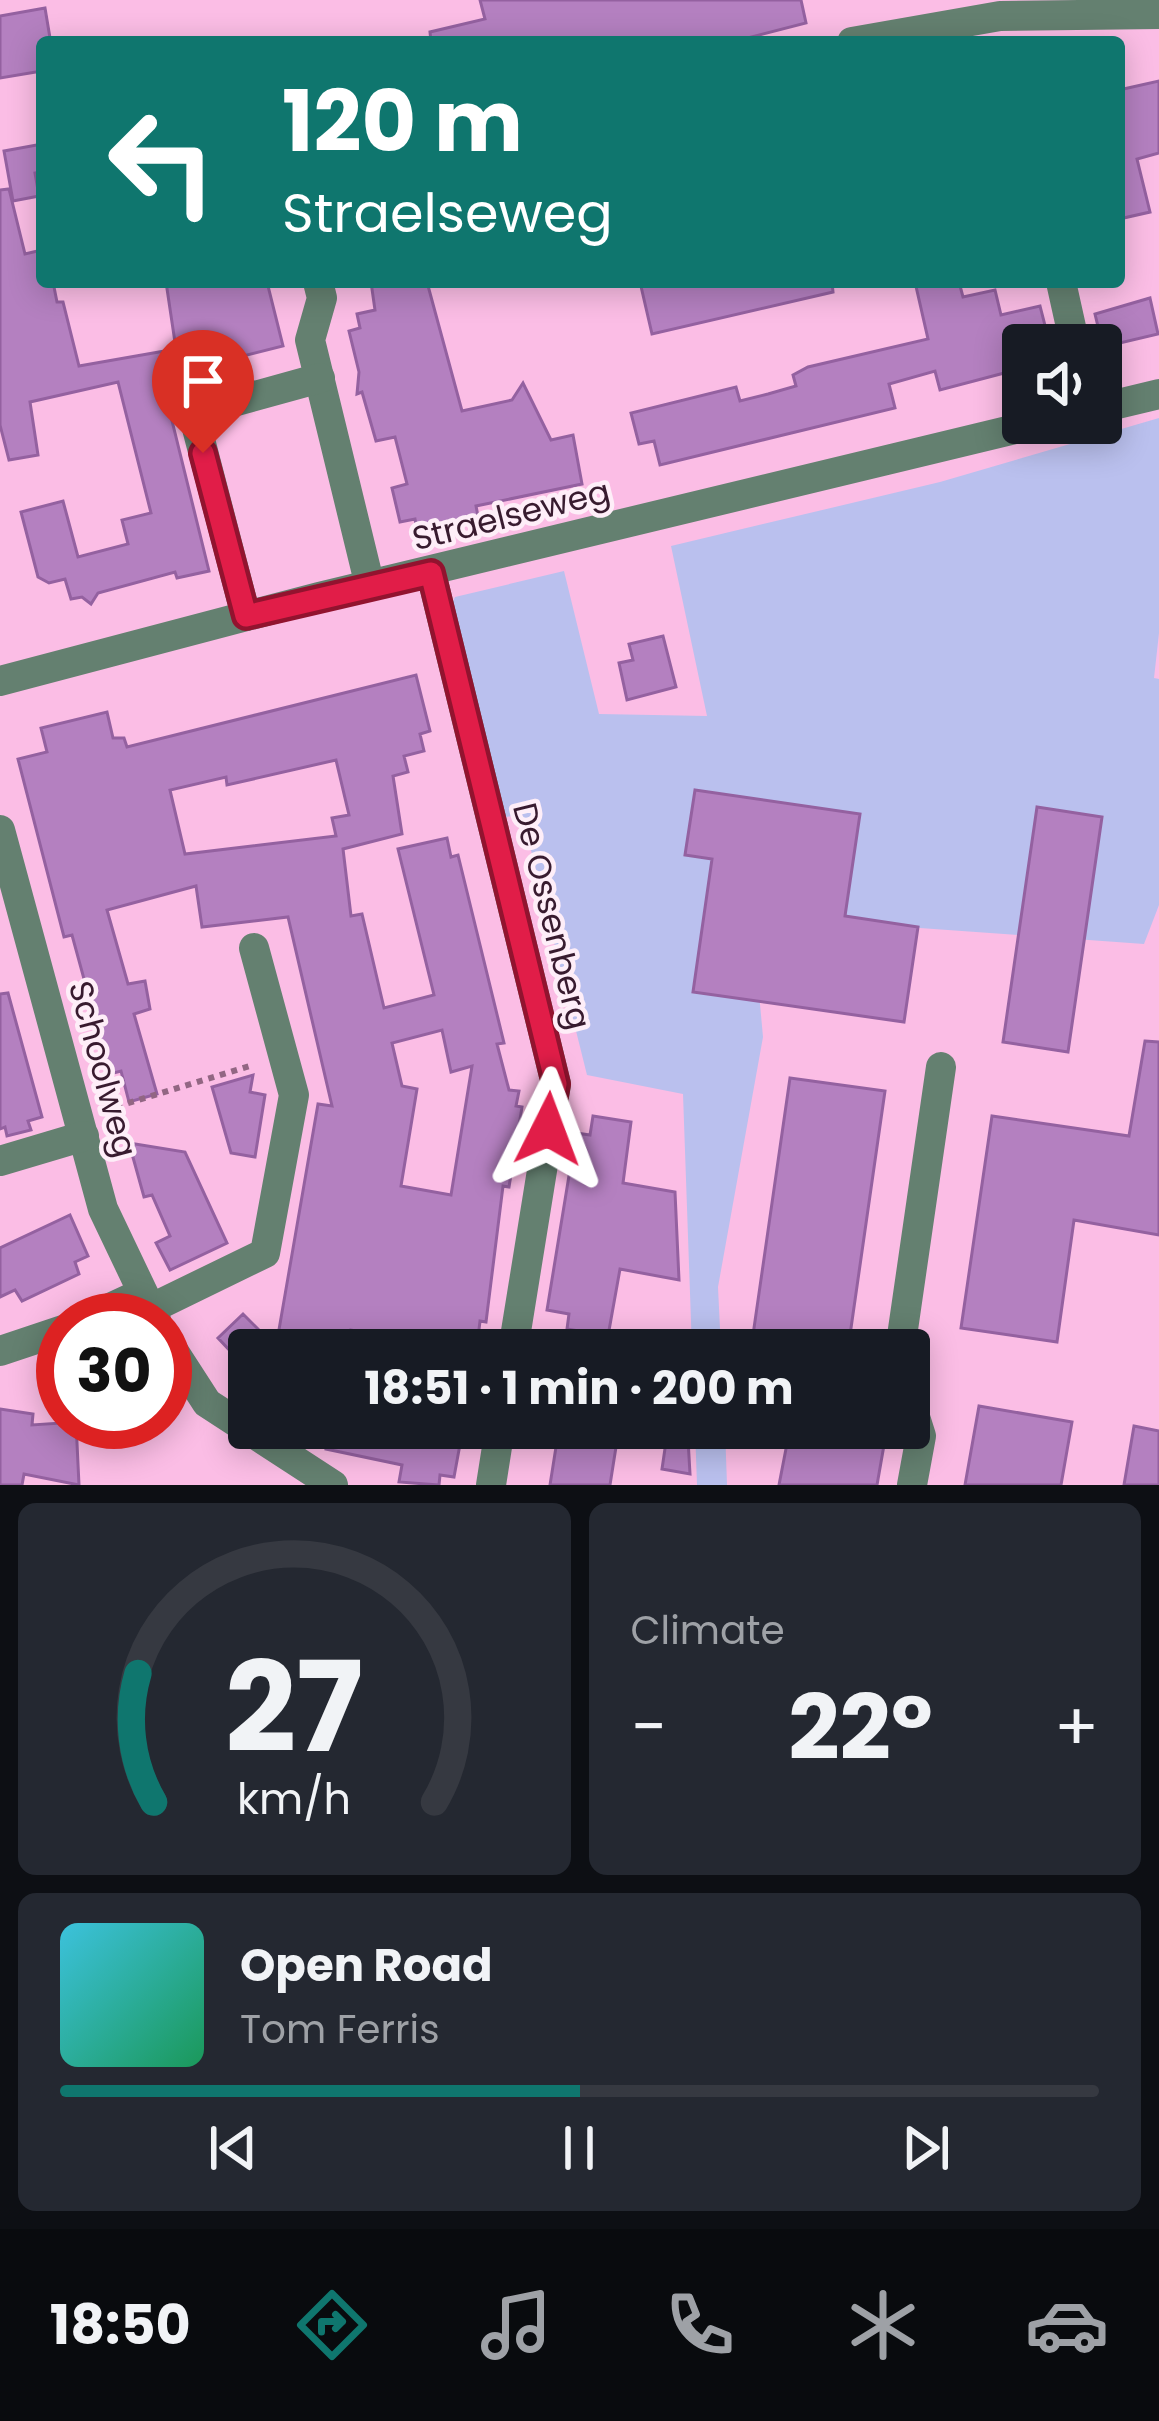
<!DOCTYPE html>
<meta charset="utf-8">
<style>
:root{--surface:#171b24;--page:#242831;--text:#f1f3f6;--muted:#9ea1a6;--line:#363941;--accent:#0f766e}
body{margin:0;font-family:Poppins,sans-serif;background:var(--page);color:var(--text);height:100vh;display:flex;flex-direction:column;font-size:45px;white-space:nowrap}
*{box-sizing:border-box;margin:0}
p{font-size:39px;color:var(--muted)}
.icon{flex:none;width:66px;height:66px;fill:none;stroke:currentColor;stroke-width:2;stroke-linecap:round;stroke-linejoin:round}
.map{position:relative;height:1485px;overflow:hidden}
.side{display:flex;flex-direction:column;gap:18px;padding:18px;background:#0d0f14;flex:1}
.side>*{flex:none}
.banner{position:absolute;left:36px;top:36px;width:1089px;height:252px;border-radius:12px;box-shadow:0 6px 30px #0003;background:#0f766e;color:#fff;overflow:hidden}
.fabs{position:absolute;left:1002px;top:324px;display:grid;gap:24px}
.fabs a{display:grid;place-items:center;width:120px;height:120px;border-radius:12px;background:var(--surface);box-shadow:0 6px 30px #0003;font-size:60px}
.speed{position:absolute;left:36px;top:1293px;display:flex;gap:24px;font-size:60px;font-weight:700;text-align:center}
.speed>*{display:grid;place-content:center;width:156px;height:156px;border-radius:50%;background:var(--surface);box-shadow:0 6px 30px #0003;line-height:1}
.speed .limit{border:18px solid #d22;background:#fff;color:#111}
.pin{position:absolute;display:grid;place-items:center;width:102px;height:102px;color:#fff;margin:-123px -51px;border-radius:50% 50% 50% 0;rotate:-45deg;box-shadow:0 0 12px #0007}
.pin .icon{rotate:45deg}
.me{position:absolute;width:132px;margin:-66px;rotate:3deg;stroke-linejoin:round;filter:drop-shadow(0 0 9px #0008)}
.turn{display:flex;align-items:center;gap:42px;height:252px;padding:0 48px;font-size:54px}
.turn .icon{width:156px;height:156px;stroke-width:2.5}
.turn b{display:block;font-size:84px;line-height:102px}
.big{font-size:90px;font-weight:700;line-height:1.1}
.side .widget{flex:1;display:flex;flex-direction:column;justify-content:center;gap:18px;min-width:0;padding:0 42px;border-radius:18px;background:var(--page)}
.side .dial{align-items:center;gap:0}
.dial svg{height:312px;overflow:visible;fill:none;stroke:var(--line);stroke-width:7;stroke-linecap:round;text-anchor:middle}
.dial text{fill:var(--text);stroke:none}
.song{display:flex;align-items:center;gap:36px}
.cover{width:144px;height:144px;border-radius:18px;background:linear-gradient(135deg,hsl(190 70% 55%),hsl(150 70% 35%))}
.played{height:12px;border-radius:6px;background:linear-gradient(90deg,var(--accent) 50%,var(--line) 50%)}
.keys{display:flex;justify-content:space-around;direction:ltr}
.heat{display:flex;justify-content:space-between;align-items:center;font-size:66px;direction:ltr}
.side .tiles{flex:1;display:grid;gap:18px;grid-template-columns:1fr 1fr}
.widget:last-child{grid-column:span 2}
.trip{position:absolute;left:228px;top:1329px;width:702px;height:120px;border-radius:12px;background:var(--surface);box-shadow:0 6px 30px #0003;font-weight:700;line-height:120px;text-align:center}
.tabs{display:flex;height:192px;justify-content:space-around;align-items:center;background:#090b0e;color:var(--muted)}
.tabs .icon{width:84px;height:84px}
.tabs .selected{color:var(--accent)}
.tabs b{font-size:54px;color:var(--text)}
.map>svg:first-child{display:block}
.green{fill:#bac0ee}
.building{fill:#b480c0;stroke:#9461a0;stroke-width:3;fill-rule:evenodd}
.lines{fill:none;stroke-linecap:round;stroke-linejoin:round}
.path{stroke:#926683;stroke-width:6;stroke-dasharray:6 6;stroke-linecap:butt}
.minor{stroke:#648070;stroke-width:30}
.route-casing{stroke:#92132f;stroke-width:30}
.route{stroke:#e11d48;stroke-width:21}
.labels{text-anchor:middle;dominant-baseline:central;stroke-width:9;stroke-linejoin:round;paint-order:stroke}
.street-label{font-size:33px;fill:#381b2f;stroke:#feeef8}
</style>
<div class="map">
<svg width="1159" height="1485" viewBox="0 0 1159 1485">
<rect width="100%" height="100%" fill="#fbbde5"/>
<!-- green -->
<g class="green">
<polygon points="1159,418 1159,633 1154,678 1159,679 1159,905 1144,944 752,916 763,1037 718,1287 721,1350 692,1350 683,1094 587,1075 522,814 501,818 450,608 455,597 564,571 599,714 707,716 671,546 940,482"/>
<polygon points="695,1428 725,1428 727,1485 697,1485"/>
</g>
<!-- building -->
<g class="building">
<polygon points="480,0 801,0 806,23 732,42 431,42 430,32 485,19"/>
<polygon points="45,8 50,38 42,42 42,71 0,78 0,16"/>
<polygon points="1159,81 1159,153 1137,159 1150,212 1119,219 1119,90"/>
<polygon points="42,144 42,172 35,173 39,196 13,201 4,151"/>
<polygon points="9,189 25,254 42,250 42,282 53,282 57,302 63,302 79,366 176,349 166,282 267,282 283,346 203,366 190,375 160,372 209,571 177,578 175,572 98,593 91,604 82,597 71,599 65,579 49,583 38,577 21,512 63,501 78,557 128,544 122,520 151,513 118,382 30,402 38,455 9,460 0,425 0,190"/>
<polygon points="371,282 427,282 462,411 512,400 523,383 551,440 573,435 582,484 476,506 478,516 417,530 415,519 400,522 392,488 407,484 395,437 376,441 362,392 357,394 359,372 349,331 360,328 357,314 375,310"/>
<polygon points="640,282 832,282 833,292 652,334"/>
<polygon points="915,282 959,282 963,297 995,290 1001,315 1040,306 1050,345 1023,345 1023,368 940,390 935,371 889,384 895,408 779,436 660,465 654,441 639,444 631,413 736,387 740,401 768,394 796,386 793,375 808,367 928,339"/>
<polygon points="1150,298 1158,334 1103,347 1095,314"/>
<polygon points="663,636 676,687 627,700 619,663 633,660 629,644"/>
<path d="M416,675L430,731L420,734L424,751L404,756L408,772L393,776L402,834L343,849L351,916L362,914L384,1008L434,995L398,849L447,838L451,857L458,855L504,1043L497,1044L509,1090L519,1091L516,1106L522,1107L509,1187L503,1186L486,1322L480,1321L478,1338L446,1332L443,1348L351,1330V1350H249V1371L218,1338L243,1314L276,1347L318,1104L332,1106L288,917L202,927L196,886L107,910L128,984L145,981L150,1009L134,1014L157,1094L129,1102L121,1071L110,1074L72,935L64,937L18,759L47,752L41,728L107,712L113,738H124L127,747ZM336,760L349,815L332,818L336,836L185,854L170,790L226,777L227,785ZM442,1030L451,1072L472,1066L451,1195L401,1186L417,1089L402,1086L392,1043Z"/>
<polygon points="695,790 860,814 845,916 918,927 904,1022 693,992 712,859 685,855"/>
<polygon points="1037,807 1102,817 1068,1052 1003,1042"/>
<polygon points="8,993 42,1117 28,1121 31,1130 7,1136 5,1127 0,1129 0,994"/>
<polygon points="1145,1041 1159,1042 1159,1235 1074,1220 1057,1342 961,1328 992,1116 1129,1136"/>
<polygon points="253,1075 250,1092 265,1095 255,1157 231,1153 212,1087"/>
<polygon points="790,1078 885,1091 848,1349 753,1335"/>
<polygon points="593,1116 631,1122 623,1183 675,1192 679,1280 620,1269 608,1336 567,1329 569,1314 547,1310 576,1133 590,1135"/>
<polygon points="129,1143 185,1152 227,1243 170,1270 156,1243 170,1236 152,1195 144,1197"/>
<polygon points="70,1215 88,1256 75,1262 79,1274 22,1301 15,1290 0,1297 0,1248"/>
<polygon points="979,1406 1072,1422 1061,1485 965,1485"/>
<polygon points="0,1409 33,1414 32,1425 76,1422 79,1485 24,1474 22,1485 0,1485"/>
<polygon points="1134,1426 1159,1431 1159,1485 1124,1485"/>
<polygon points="330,1428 406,1441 408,1428 463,1428 454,1477 440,1475 439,1485 399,1482 402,1465 326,1449"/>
<polygon points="559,1428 619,1428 610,1485 550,1485"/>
<polygon points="790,1428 887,1428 877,1485 779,1485"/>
<polygon points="667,1435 688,1439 690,1474 662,1469"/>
</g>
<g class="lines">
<!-- path -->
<polyline class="path" points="105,1110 253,1065"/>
<!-- minor -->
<g class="minor">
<polyline points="852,42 1000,16 1159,14"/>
<polyline points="318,282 322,298 310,340 370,586"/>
<polyline points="1061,282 1075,345"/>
<polyline points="1101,408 1159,394"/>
<polyline points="431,573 556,1084 513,1350"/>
<polyline points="246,616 193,413 320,378"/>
<polyline points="0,681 319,597 1040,423"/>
<polyline points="0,830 103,1209 156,1320"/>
<polyline points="0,1161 84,1136"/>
<polyline points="150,1309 265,1253 294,1095 254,948"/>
<polyline points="84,1320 142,1293"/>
<polyline points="165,1338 207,1403 333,1485"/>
<polyline points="900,1350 941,1067"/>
<polyline points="0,1351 63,1330"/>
<polyline points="909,1398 921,1436 912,1485"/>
<polyline points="491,1485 500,1428"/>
</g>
</g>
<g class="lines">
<defs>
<polyline id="route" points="203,453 246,616 431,573 556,1084 548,1129"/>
</defs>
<!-- route casing -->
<use href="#route" class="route-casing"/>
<!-- route -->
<use href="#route" class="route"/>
</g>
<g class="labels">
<!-- street labels -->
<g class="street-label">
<text transform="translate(511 515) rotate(-14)">Straelseweg</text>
<text transform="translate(552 916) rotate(76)">De Ossenberg</text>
<text transform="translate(103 1069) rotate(75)">Schoolweg</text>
</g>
</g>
</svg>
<div class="fabs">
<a><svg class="icon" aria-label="sound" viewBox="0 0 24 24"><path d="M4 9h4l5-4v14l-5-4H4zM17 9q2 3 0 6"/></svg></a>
</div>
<div class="speed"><div class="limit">30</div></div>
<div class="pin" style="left:203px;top:453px;background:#d93025"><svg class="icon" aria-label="arrive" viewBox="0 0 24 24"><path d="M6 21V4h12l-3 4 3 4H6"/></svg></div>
<svg class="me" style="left:548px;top:1129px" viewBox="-20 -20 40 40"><path d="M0-17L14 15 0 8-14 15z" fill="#e11d48" stroke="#fff" stroke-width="4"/></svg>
<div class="trip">18:51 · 1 min · 200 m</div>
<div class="banner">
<div class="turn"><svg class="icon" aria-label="left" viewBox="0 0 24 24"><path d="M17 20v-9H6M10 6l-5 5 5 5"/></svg><div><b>120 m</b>Straelseweg</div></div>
</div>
</div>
<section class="side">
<div class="tiles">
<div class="widget dial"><svg viewBox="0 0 100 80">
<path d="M14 69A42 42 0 1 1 86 69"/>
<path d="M14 69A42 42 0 0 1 10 36" stroke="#0f766e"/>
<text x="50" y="56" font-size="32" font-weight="700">27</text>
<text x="50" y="72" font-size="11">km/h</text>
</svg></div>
<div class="widget"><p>Climate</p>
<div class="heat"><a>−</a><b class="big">22°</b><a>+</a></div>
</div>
<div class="widget">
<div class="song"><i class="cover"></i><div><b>Open Road</b><p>Tom Ferris</p></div></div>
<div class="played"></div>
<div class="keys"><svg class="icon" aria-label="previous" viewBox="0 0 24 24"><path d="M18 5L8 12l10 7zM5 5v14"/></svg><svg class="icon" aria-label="pause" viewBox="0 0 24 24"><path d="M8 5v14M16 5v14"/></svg><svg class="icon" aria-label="next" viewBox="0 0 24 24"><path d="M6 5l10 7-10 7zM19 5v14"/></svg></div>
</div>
</div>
</section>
<nav class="tabs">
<b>18:50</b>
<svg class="icon selected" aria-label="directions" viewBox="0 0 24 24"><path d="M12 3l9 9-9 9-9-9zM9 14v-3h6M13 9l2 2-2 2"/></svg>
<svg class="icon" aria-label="music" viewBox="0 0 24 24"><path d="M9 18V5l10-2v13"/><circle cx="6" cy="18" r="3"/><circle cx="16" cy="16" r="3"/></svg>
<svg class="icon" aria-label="phone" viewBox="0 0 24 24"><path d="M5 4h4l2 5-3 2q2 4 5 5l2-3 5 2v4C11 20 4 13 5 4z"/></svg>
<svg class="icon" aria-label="climate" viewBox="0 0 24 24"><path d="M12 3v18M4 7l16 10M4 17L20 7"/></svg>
<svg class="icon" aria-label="car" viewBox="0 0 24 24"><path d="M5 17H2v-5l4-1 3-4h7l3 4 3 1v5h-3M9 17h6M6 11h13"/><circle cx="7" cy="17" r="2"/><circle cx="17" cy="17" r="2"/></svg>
</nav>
